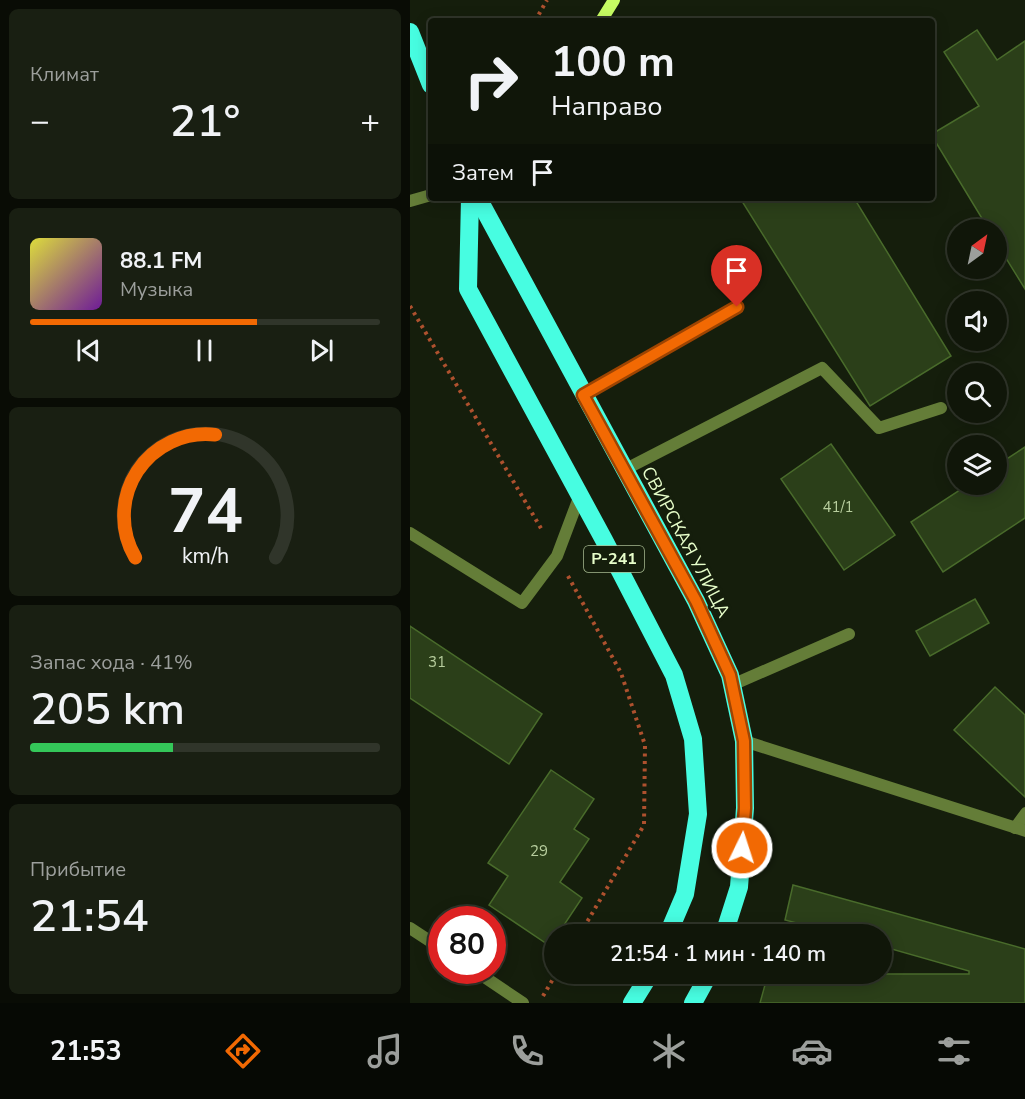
<!DOCTYPE html>
<html lang="ru">
<meta charset="utf-8">
<style>
:root{--surface:#101609;--page:#191f12;--text:#f1f3f6;--muted:#9c9f9c;--line:#30352a;--accent:#f26903}
body{margin:0;font-family:"Nunito Sans",sans-serif;background:var(--page);color:var(--text);height:100vh;display:flex;flex-direction:column;font-size:22px;white-space:nowrap}
*{box-sizing:border-box;margin:0}
p{font-size:20px;color:var(--muted)}
.icon{flex:none;width:33px;height:33px;fill:none;stroke:currentColor;stroke-width:2;stroke-linecap:round;stroke-linejoin:round}
.map{position:relative;flex:1;overflow:hidden}
.details{display:flex;flex-direction:column;gap:9px;padding:9px;background:#090c05;width:410px}
.details>*{flex:none}
.hud{position:absolute;left:18px;top:18px;width:507px;height:183px;border-radius:6px;box-shadow:0 3px 15px #0003,0 0 0 2px var(--line);background:#101609;color:var(--text);overflow:hidden}
.needle{width:39px;rotate:33deg}
.buttons{position:absolute;left:537px;top:219px;display:grid;gap:12px}
.buttons a{display:grid;place-items:center;width:60px;height:60px;border-radius:50%;background:var(--surface);box-shadow:0 3px 15px #0003,0 0 0 2px var(--line);font-size:30px}
.speed{position:absolute;left:18px;top:906px;display:flex;gap:12px;font-size:30px;font-weight:700;text-align:center}
.speed>*{display:grid;place-content:center;width:78px;height:78px;border-radius:50%;background:var(--surface);box-shadow:0 3px 15px #0003,0 0 0 2px var(--line);line-height:1}
.speed .limit{border:9px solid #d22;background:#fff;color:#111}
.pin{position:absolute;display:grid;place-items:center;width:51px;height:51px;color:#fff;margin:-62px -26px;border-radius:50% 50% 50% 0;rotate:-45deg;box-shadow:0 0 6px #0007}
.pin .icon{rotate:45deg}
.me{position:absolute;width:66px;margin:-33px;rotate:4deg;stroke-linejoin:round;filter:drop-shadow(0 0 4px #0008)}
.turn{display:flex;align-items:center;gap:21px;height:126px;padding:0 24px;font-size:27px}
.turn .icon{width:78px;height:78px;stroke-width:2.5}
.turn b{display:block;font-size:42px;line-height:51px}
.then{display:flex;align-items:center;height:57px;padding:0 24px;background:#0003;gap:12px;font-size:22px}
.big{font-size:45px;font-weight:600;line-height:1.1}
.details .widget{flex:1;display:flex;flex-direction:column;justify-content:center;gap:9px;min-width:0;padding:0 21px;border-radius:9px;background:var(--page)}
.details .dial{align-items:center;gap:0}
.dial svg{height:156px;overflow:visible;fill:none;stroke:var(--line);stroke-width:7;stroke-linecap:round;text-anchor:middle}
.dial text{fill:var(--text);stroke:none}
.song{display:flex;align-items:center;gap:18px}
.cover{width:72px;height:72px;border-radius:9px;background:linear-gradient(135deg,hsl(60 70% 55%),hsl(280 70% 35%))}
.played{height:6px;border-radius:3px;background:linear-gradient(90deg,var(--accent) 65%,var(--line) 65%)}
.keys{display:flex;justify-content:space-around;direction:ltr}
.heat{display:flex;justify-content:space-between;align-items:center;font-size:33px;direction:ltr}
.charge{height:9px;border-radius:4px;background:linear-gradient(90deg,#34c759 41%,var(--line) 0)}
.trip{position:absolute;left:134px;top:924px;width:348px;height:60px;border-radius:30px;background:var(--surface);box-shadow:0 3px 15px #0003,0 0 0 2px var(--line);font-weight:600;line-height:60px;text-align:center}
.dock{display:flex;height:96px;justify-content:space-around;align-items:center;background:#060904;color:var(--muted)}
.dock .icon{width:42px;height:42px}
.dock .active{color:var(--accent)}
.dock b{font-size:27px;color:var(--text)}
main{display:flex;flex:1;min-height:0}
.map>svg:first-child{display:block}
.building{fill:#2b3f19;stroke:#496b2b;stroke-width:1.5}
.lines{fill:none;stroke-linecap:round;stroke-linejoin:round}
.path{stroke:#ae512e;stroke-width:4;stroke-dasharray:3 4.5;stroke-linecap:butt}
.lane{stroke:#647d38;stroke-width:12}
.street{stroke:#647d38;stroke-width:12}
.secondary{stroke:#c7fd63;stroke-width:12}
.highway{stroke:#47fde1;stroke-width:18}
.route-casing{stroke:#9d4402;stroke-width:15}
.route{stroke:#f26903;stroke-width:10}
.labels{text-anchor:middle;dominant-baseline:central;stroke-width:6;stroke-linejoin:round;paint-order:stroke}
.number-label{font-size:15px;fill:#b8ce9e}
.shield{fill:#151e0c;stroke:#a8bb91;stroke-width:1.5}
.shield-label{font-size:16px;font-weight:bold;fill:#e7feca}
.street-label{font-size:18px;fill:#e7feca;stroke:#151e0c}
</style>
<main>
<section class="details">
<div class="widget"><p>Климат</p>
<div class="heat"><a>−</a><b class="big">21°</b><a>+</a></div>
</div>
<div class="widget">
<div class="song"><i class="cover"></i><div><b>88.1 FM</b><p>Музыка</p></div></div>
<div class="played"></div>
<div class="keys"><svg class="icon" aria-label="previous" viewBox="0 0 24 24"><path d="M18 5L8 12l10 7zM5 5v14"/></svg><svg class="icon" aria-label="pause" viewBox="0 0 24 24"><path d="M8 5v14M16 5v14"/></svg><svg class="icon" aria-label="next" viewBox="0 0 24 24"><path d="M6 5l10 7-10 7zM19 5v14"/></svg></div>
</div>
<div class="widget dial"><svg viewBox="0 0 100 80">
<path d="M14 69A42 42 0 1 1 86 69"/>
<path d="M14 69A42 42 0 0 1 55 6" stroke="#f26903"/>
<text x="50" y="56" font-size="32" font-weight="700">74</text>
<text x="50" y="72" font-size="11">km/h</text>
</svg></div>
<div class="widget"><p>Запас хода · 41%</p><b class="big">205 km</b><div class="charge"></div></div>
<div class="widget"><p>Прибытие</p><b class="big">21:54</b></div>
</section>
<div class="map">
<svg width="616" height="1003" viewBox="0 0 616 1003">
<rect width="100%" height="100%" fill="#151e0c"/>
<!-- building -->
<g class="building">
<polygon points="567,30 587,60 615,41 615,289 586,242 586,230 579,230 522,136 522,134 569,106 534,52"/>
<polygon points="330,198 444,198 541,356 460,406"/>
<polygon points="421,444 485,535 434,570 371,479"/>
<polygon points="615,447 615,518 533,572 501,522 559,484 586,484 586,466"/>
<polygon points="565,599 579,623 520,656 506,631"/>
<polygon points="0,626 132,714 99,764 0,698"/>
<polygon points="585,687 615,715 615,797 544,730"/>
<polygon points="141,770 184,799 164,829 179,839 150,882 172,898 148,934 144,934 144,940 140,946 79,905 98,876 78,863"/>
<polygon points="383,885 615,949 615,1003 350,1003 358,974 559,974 559,971 471,946 471,934 429,934 375,920"/>
</g>
<g class="lines">
<!-- path -->
<g class="path">
<polyline points="125,21 137,0"/>
<polyline points="0,306 132,530"/>
<polyline points="158,576 211,673 235,745 234,825 170,934"/>
<polyline points="133,996 146,974"/>
</g>
<!-- lane -->
<g class="lane">
<polyline points="0,201 21,195"/>
<polyline points="173,395 327,307"/>
<polyline points="214,470 412,368 469,428 531,408"/>
<polyline points="0,533 112,603 147,556 170,495"/>
<polyline points="322,685 439,634"/>
<polyline points="605,828 616,813"/>
<polyline points="0,928 32,949"/>
<polyline points="64,970 113,1003"/>
</g>
<!-- street -->
<polyline class="street" points="334,741 616,831"/>
<!-- secondary -->
<polyline class="secondary" points="191,21 204,0"/>
<!-- highway -->
<g class="highway">
<polyline points="0,32 21,85"/>
<polyline points="60,198 58,289 194,540 264,675 283,739 288,814 275,894 258,934"/>
<polyline points="68,198 286,601 320,675 334,741 335,808 329,887 314,934"/>
<polyline points="222,1003 240,974"/>
<polyline points="283,1003 299,974"/>
</g>
</g>
<g class="lines">
<defs>
<polyline id="route" points="327,307 173,395 286,601 320,675 334,741 335,808 332,848"/>
</defs>
<!-- route casing -->
<use href="#route" class="route-casing"/>
<!-- route -->
<use href="#route" class="route"/>
</g>
<g class="labels">
<!-- number labels -->
<g class="number-label">
<text x="428" y="507">41/1</text>
<text x="27" y="662">31</text>
<text x="129" y="851">29</text>
</g>
<!-- shield labels -->
<rect class="shield" x="174" y="546" width="60" height="26" rx="4.5"/>
<g class="shield-label">
<text x="204" y="559">Р-241</text>
</g>
<!-- street labels -->
<g class="street-label">
<text transform="translate(276 542) rotate(62)">СВИРСКАЯ УЛИЦА</text>
</g>
</g>
</svg>
<div class="buttons">
<a><svg class="needle" viewBox="-14 -14 28 28"><path d="M0-13l5 13h-10z" fill="#e53935"/><path d="M0 13l5-13h-10z" fill="#9c9f9c"/></svg></a>
<a><svg class="icon" aria-label="sound" viewBox="0 0 24 24"><path d="M4 9h4l5-4v14l-5-4H4zM17 9q2 3 0 6"/></svg></a>
<a><svg class="icon" aria-label="search" viewBox="0 0 24 24"><circle cx="10" cy="10" r="6"/><path d="M15 15l6 6"/></svg></a>
<a><svg class="icon" aria-label="layers" viewBox="0 0 24 24"><path d="M12 4l9 5-9 5-9-5zM3 14l9 5 9-5"/></svg></a>
</div>
<div class="speed"><div class="limit">80</div></div>
<div class="pin" style="left:327px;top:307px;background:#d93025"><svg class="icon" aria-label="arrive" viewBox="0 0 24 24"><path d="M6 21V4h12l-3 4 3 4H6"/></svg></div>
<svg class="me" style="left:332px;top:848px" viewBox="-20 -20 40 40"><circle r="17" fill="#f26903" stroke="#fff" stroke-width="3"/><path d="M0-11L8 9 0 5-8 9z" fill="#fff"/></svg>
<div class="trip">21:54 · 1 мин · 140 m</div>
<div class="hud">
<div class="turn"><svg class="icon" aria-label="right" viewBox="0 0 24 24"><path d="M7 20v-9h11M14 6l5 5-5 5"/></svg><div><b>100 m</b>Направо</div></div>
<div class="then">Затем<svg class="icon" aria-label="arrive" viewBox="0 0 24 24"><path d="M6 21V4h12l-3 4 3 4H6"/></svg></div>
</div>
</div>
</main>
<nav class="dock">
<b>21:53</b>
<svg class="icon active" aria-label="directions" viewBox="0 0 24 24"><path d="M12 3l9 9-9 9-9-9zM9 14v-3h6M13 9l2 2-2 2"/></svg>
<svg class="icon" aria-label="music" viewBox="0 0 24 24"><path d="M9 18V5l10-2v13"/><circle cx="6" cy="18" r="3"/><circle cx="16" cy="16" r="3"/></svg>
<svg class="icon" aria-label="phone" viewBox="0 0 24 24"><path d="M5 4h4l2 5-3 2q2 4 5 5l2-3 5 2v4C11 20 4 13 5 4z"/></svg>
<svg class="icon" aria-label="climate" viewBox="0 0 24 24"><path d="M12 3v18M4 7l16 10M4 17L20 7"/></svg>
<svg class="icon" aria-label="car" viewBox="0 0 24 24"><path d="M5 17H2v-5l4-1 3-4h7l3 4 3 1v5h-3M9 17h6M6 11h13"/><circle cx="7" cy="17" r="2"/><circle cx="17" cy="17" r="2"/></svg>
<svg class="icon" aria-label="filters" viewBox="0 0 24 24"><path d="M4 7h16M4 17h16"/><circle cx="9" cy="7" r="2"/><circle cx="15" cy="17" r="2"/></svg>
</nav>
